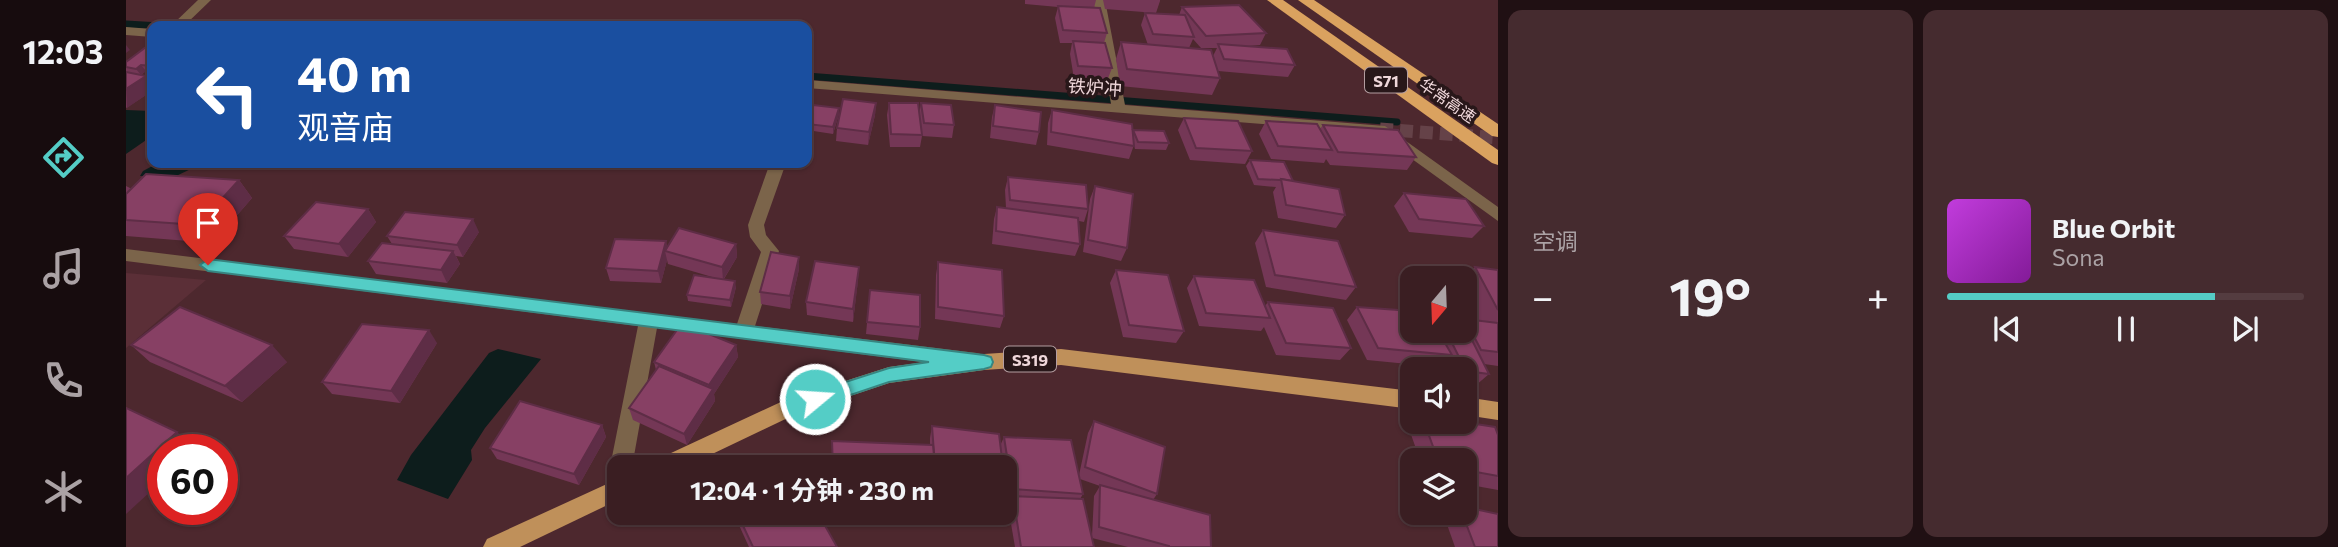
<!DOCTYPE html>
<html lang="zh">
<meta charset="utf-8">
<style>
:root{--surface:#3a1e22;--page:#452b2f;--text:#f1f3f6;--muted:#aba2a5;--line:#543c40;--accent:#54cdc6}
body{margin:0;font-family:Commissioner,"Noto Sans SC",sans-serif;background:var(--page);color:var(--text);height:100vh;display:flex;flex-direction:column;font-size:26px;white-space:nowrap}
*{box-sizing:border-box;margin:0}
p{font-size:23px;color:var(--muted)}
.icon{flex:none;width:38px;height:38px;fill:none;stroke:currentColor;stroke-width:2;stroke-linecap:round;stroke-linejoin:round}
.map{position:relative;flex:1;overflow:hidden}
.sheet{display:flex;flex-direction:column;gap:10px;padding:10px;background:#201013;width:840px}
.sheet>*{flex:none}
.banner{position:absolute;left:21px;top:21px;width:665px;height:147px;border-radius:14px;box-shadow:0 2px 5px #0004,0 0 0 2px var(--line);background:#1a4fa0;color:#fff;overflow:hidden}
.needle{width:46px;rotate:199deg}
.tools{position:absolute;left:1274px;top:266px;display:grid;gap:14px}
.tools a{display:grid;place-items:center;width:77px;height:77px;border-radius:14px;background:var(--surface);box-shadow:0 2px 5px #0004,0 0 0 2px var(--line);font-size:35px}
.speed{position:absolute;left:21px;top:434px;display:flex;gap:14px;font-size:35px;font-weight:700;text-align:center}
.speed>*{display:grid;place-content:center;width:91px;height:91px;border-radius:50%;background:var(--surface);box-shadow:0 2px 5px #0004,0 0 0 2px var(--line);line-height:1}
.speed .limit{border:10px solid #d22;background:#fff;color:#111}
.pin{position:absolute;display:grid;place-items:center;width:60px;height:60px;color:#fff;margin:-72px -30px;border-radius:50% 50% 50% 0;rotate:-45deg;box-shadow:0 0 7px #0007}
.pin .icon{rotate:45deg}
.me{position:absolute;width:77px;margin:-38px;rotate:72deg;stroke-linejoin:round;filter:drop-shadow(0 0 5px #0008)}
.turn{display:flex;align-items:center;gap:24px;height:147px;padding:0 35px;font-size:32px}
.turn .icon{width:91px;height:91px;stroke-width:2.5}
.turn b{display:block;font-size:49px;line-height:60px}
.big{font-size:52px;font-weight:700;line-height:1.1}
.sheet .card{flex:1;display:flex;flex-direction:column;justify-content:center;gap:10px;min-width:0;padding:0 24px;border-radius:14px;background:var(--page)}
.song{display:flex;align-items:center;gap:21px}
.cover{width:84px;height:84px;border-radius:10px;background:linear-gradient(135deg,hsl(290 70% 55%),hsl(290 70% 35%))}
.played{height:7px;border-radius:4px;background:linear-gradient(90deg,var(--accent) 75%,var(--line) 75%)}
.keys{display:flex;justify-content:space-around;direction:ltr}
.heat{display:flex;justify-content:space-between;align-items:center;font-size:38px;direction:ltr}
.sheet .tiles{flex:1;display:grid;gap:10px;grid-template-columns:repeat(2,1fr)}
.trip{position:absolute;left:481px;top:455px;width:410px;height:70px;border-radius:14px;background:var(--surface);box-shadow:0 2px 5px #0004,0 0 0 2px var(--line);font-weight:700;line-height:70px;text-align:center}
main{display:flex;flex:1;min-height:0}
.tab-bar{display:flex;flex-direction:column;width:126px;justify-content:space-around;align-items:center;background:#170c0e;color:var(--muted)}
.tab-bar .icon{width:49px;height:49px}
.tab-bar .selected{color:var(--accent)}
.tab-bar b{font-size:32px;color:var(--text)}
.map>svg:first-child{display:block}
.built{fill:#5b2f37}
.water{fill:#0d1d1c}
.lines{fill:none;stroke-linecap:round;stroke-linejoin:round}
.stream{stroke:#0d1d1c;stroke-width:7}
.minor-tunnel{stroke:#654248;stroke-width:13;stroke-dasharray:13 7;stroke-linecap:butt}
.minor{fill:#7b644a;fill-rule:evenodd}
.major{fill:#bf905a;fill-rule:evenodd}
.highway{fill:#daa25f;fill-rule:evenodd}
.wall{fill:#743756;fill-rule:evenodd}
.shaded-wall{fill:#5e2d46}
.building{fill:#874064;stroke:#5e2d46;stroke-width:2}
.route{fill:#54cdc6;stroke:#378581;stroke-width:2}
.labels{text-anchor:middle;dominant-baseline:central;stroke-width:7;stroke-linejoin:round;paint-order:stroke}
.shield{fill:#281719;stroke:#b39da0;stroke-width:2}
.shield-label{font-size:16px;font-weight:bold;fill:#efd7da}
.far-street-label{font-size:16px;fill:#efd7da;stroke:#281719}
.street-label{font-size:18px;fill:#efd7da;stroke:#281719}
</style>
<main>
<nav class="tab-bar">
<b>12:03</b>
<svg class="icon selected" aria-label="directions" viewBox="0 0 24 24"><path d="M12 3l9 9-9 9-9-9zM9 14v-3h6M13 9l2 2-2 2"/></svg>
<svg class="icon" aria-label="music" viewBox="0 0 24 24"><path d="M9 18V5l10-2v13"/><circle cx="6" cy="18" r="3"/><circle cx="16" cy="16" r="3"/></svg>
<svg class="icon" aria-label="phone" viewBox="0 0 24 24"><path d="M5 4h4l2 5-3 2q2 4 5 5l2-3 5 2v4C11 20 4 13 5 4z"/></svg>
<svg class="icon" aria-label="climate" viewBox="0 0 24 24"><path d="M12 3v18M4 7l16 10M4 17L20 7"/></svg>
</nav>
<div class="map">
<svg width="1372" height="547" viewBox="0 0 1372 547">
<rect width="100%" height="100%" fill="#4d282e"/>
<!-- built -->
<polygon class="built" points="0,273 80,280 0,348"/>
<!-- water -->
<g class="water">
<polygon points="0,110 26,111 26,136 0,154"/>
<polygon points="32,163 67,163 69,167 48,177 14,176 17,171"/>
<polygon points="372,349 415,359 359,428 345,450 346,460 322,499 271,480 285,455 363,353"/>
</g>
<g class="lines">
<!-- stream -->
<g class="stream">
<polyline points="0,24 34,26"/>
<polyline points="681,76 1271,122"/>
</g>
<!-- minor-tunnel -->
<polyline class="minor-tunnel" points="1254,129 1372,138"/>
<!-- minor -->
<g class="minor">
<polygon points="72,0 85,0 58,26 45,26"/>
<polygon points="967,0 979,0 999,105 1259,126 1372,207 1372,221 1250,133 681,88 681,80 985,104"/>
<polygon points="0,27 26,29 26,37 0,35"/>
<polygon points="644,163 660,163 638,225 640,235 653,251 629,326 851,353 858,355 861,361 858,367 851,369 531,328 506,467 494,467 494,476 487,474 484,467 512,326 0,261 0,249 611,324 635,252 624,237 622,225"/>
</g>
<!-- major -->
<g class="major">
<polygon points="935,349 1286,391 1286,409 935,365 858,370 763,383 670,414 559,467 527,467 530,460 657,401 763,367 858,354"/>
<polygon points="1339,397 1372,402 1372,420 1339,415"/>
<polygon points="494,478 494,499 394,547 357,547 361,539"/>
</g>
<!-- highway -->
<g class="highway">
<polygon points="1141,0 1157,0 1372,150 1372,165 1366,163"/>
<polygon points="1172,0 1188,0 1372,124 1372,137 1366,136"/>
</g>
</g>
<!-- wall -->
<g class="wall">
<polygon points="899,0 970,0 968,8 981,33 978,43 986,68 981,81 948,79 944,54 946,43 934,43 929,18 932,7 899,4"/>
<polygon points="977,0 1034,0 1034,1 1030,13 979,9"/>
<polygon points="1056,7 1140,33 1134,45 1122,46 1169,65 1162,77 1092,71 1087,56 1091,48 1075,48 1067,39 1063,48 1094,78 1086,95 994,86 990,59 995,42 1022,45 1015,25 1019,13 1053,15"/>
<polygon points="26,44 26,72 20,71 15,75 20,76 26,85 26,91 0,108 0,62"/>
<polygon points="750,103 749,115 742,145 710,141 711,128"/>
<polygon points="763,103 793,115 795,103 828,125 826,138 796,136 794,147 764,147 761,115"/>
<polygon points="869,105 913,132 910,145 864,138 866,117"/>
<polygon points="713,108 713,114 707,134 681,130 681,124"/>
<polygon points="926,110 1007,132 1007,130 1043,143 1040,150 1009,149 1008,145 1003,159 921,145 922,123"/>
<polygon points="1058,118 1126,151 1119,164 1064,160 1052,130"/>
<polygon points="1140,121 1194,129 1197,125 1290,157 1281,170 1204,165 1200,159 1198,163 1145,159 1133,134"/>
<polygon points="1124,160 1167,181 1219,215 1210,228 1152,218 1147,192 1150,187 1128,185 1120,166"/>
<polygon points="882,177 962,209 958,222 953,221 954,244 949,256 866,244 868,219 871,207 880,208 879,190"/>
<polygon points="113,180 126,198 87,243 0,236 0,186 6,189"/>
<polygon points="969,186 1001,248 995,261 957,252 964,199"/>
<polygon points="1278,193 1358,226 1346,238 1283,232 1268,206"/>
<polygon points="242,209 250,222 222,257 168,249 158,236"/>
<polygon points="1137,230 1230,287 1220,300 1140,287 1129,243"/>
<polygon points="353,232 337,257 330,256 334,264 321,283 250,274 242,261 266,244 261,236"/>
<polygon points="540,241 541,248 610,244 611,257 598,279 610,287 605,307 562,301 561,295 593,279 542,264 541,260 535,283 484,281 480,268"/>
<polygon points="812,262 878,316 874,328 809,319 810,275"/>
<polygon points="1349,267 1372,270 1372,366 1358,364 1363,374 1349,386 1339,385 1339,369 1320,369 1317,363 1313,367 1241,360 1221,320 1231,307 1286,331 1339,331 1339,319 1350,321 1339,299 1339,278 1338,278"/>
<polygon points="673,269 664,309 635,304 634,292"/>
<polygon points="990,270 1058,331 1050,343 997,337 984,283"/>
<polygon points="1068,276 1139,306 1142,302 1225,348 1214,360 1150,355 1138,327 1135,331 1073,326 1061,288"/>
<polygon points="732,280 727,322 681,315 680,302"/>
<polygon points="744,290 794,327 792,340 740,334"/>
<polygon points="311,343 274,403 206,394 196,382"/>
<polygon points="5,345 161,362 116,402 24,362"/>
<polygon points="610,345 612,357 588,394 589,401 561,445 507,420 503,408 530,370 528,362"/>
<path d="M968,421L1031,494L1027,500L1085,547H1002L966,538L968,547H889L882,506L885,500H882L878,480V467H706V441L804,445V438L806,426L874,446L878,437L953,475L962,433ZM954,479L974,486L968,496L966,536L954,499L957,494Z"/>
<polygon points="1287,422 1337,422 1372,435 1372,490 1339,484 1339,460 1294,460 1282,426"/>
<polygon points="476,425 480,437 453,485 371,459 364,448"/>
<polygon points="610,513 692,513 711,547 623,547 612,523"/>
<polygon points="708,513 812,513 808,527 708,521"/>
<polygon points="1323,513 1339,513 1372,547 1329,547 1318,516"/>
</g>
<!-- shaded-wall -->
<g class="shaded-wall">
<polygon points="0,45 4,50 0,53"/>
<polygon points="15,65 20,71 15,75 10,69"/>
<polygon points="20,76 26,85 26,91 1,108 0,89"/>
<polygon points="750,103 749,115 742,145 743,132"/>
<polygon points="713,108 713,114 707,134 707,127"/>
<polygon points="113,180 126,198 87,243 72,225"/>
<polygon points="242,209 250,222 222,257 213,244"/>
<polygon points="347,219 353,232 337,257 331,245"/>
<polygon points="540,241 542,252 539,251 541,260 535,283 532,271"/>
<polygon points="610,244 611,257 597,280 596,267"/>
<polygon points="327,251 334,264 321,283 315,270"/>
<polygon points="673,257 673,269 664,309 664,296"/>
<polygon points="733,267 732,280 727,322 727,309"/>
<polygon points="609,281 610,287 605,307 604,300"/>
<polygon points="303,330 311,343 274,403 265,391"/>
<polygon points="146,345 161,362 116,402 99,386"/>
<polygon points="610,345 612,357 588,394 589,401 561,445 558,434 585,392 583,385"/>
<polygon points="476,425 480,437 453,485 448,474"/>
<polygon points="51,432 70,448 68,450 37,450 37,480 0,514 0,478"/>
</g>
<!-- building -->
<g class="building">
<polygon points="1113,5 1140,33 1080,36 1056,7"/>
<polygon points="932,6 974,8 981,33 937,30"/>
<polygon points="1019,13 1059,15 1068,37 1027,34"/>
<polygon points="947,41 979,43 986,68 952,66"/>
<polygon points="995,42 1085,50 1094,78 1001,69"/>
<polygon points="24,44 26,44 26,66 15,65 10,69 0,67 0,62"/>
<polygon points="1092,44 1161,49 1169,65 1098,59"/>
<polygon points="0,72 20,76 0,89"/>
<polygon points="717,99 750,103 743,132 711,128"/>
<polygon points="763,103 792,103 796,135 765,134"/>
<polygon points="795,103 825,105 828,125 798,123"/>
<polygon points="687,105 713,108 707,127 681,124"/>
<polygon points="869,105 915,112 913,132 867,126"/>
<polygon points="926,110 1006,124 1008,146 925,132"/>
<polygon points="1058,118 1112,121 1126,151 1070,148"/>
<polygon points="1140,121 1191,124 1206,150 1152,146"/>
<polygon points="1197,125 1272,130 1290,157 1212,152"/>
<polygon points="1007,130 1038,131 1043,143 1012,142"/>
<polygon points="1124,160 1158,162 1167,181 1155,179 1154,180 1132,179"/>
<polygon points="20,174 113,180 72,225 0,220 0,194"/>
<polygon points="882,177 960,185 962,209 884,200"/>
<polygon points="1155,179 1213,189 1219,215 1160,205"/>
<polygon points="969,186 1007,194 1001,248 962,240"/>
<polygon points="1278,193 1340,199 1358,226 1293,219"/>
<polygon points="190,202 242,209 213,244 158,236"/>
<polygon points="871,207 952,218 954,244 870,231"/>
<polygon points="279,212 347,219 331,245 261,236"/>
<polygon points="553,228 610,244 596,267 539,251"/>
<polygon points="1137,230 1212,241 1230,287 1149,275"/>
<polygon points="489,239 540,241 532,271 480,268"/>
<polygon points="256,243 327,251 315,270 242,261"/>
<polygon points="645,252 673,257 664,296 634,292"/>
<polygon points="689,261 733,267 727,309 680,302"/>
<polygon points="812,262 876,270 878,316 812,307"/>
<polygon points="1349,267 1372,270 1372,310"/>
<polygon points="990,270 1042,275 1058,331 1003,325"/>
<polygon points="568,275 609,281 604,300 561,295"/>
<polygon points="1068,276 1128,280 1144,318 1080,313"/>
<polygon points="744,290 794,295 794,327 741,322"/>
<polygon points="1142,302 1207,308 1225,348 1160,343"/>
<polygon points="54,307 146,345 99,386 5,345"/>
<polygon points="1231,307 1286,311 1286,331 1312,331 1326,355 1252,348"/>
<polygon points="1339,319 1372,323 1372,352 1355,350"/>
<polygon points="556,323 610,345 583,385 528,362"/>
<polygon points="236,324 303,330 265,391 196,382"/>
<polygon points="1339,326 1363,374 1340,371 1320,331 1339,331"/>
<polygon points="533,366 587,389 558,434 503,408"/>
<polygon points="394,401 476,425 448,474 364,448"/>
<polygon points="0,408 51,432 0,478"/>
<polygon points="968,421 1039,447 1031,494 959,467"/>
<polygon points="1298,422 1337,422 1369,427 1372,435 1372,476 1339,470 1339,460 1312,460"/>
<polygon points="806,426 873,434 877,467 809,467"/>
<polygon points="878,437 945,440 957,494 886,489"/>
<polygon points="706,441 807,445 809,467 707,467"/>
<polygon points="974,485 1084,515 1085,547 1043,547 1043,546 973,527"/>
<polygon points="887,496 957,499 968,547 895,547"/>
<polygon points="1339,507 1372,514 1372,547 1349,547 1336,513 1339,513"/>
<polygon points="611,513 692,513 711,547 627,547"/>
</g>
<!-- route -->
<polygon class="route" points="82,259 858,355 865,357 867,362 865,367 858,369 763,382 689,407 682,405 680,399 682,394 763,368 803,362 82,271 74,265"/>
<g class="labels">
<!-- shield labels -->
<g class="shield">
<rect x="1239" y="67.5" width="42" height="25" rx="5"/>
<rect x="878" y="346.5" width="52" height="25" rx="5"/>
</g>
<g class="shield-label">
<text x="1260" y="80">S71</text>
<text x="904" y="359">S319</text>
</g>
<!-- far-street labels -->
<g class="far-street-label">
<text transform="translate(1322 100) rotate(35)">华常高速</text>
</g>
<!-- street labels -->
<g class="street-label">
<text transform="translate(969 87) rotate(4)">铁炉冲</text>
</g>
</g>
</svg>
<div class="tools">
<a><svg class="needle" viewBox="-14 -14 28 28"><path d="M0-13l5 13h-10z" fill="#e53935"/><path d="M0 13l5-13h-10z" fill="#aba2a5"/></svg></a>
<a><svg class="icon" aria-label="sound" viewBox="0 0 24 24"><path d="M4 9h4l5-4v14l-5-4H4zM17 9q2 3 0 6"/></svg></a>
<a><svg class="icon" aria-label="layers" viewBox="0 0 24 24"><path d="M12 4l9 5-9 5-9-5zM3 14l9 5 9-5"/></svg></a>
</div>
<div class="speed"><div class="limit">60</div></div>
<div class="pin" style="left:82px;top:265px;background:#d93025"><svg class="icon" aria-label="arrive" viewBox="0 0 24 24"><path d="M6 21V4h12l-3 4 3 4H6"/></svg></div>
<svg class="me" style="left:689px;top:399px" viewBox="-20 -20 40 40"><circle r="17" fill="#54cdc6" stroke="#fff" stroke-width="3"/><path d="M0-11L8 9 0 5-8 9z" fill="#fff"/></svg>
<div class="trip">12:04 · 1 分钟 · 230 m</div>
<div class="banner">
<div class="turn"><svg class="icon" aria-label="left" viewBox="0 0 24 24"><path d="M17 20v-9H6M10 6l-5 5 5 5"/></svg><div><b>40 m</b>观音庙</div></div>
</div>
</div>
<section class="sheet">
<div class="tiles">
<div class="card"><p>空调</p>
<div class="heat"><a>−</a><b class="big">19°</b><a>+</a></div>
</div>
<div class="card">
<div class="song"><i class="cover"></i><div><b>Blue Orbit</b><p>Sona</p></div></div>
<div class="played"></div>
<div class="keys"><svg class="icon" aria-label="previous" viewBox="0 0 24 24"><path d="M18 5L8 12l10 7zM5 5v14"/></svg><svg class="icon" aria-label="pause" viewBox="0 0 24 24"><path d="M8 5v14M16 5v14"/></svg><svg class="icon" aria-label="next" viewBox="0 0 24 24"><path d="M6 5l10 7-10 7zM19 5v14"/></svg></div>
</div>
</div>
</section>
</main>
